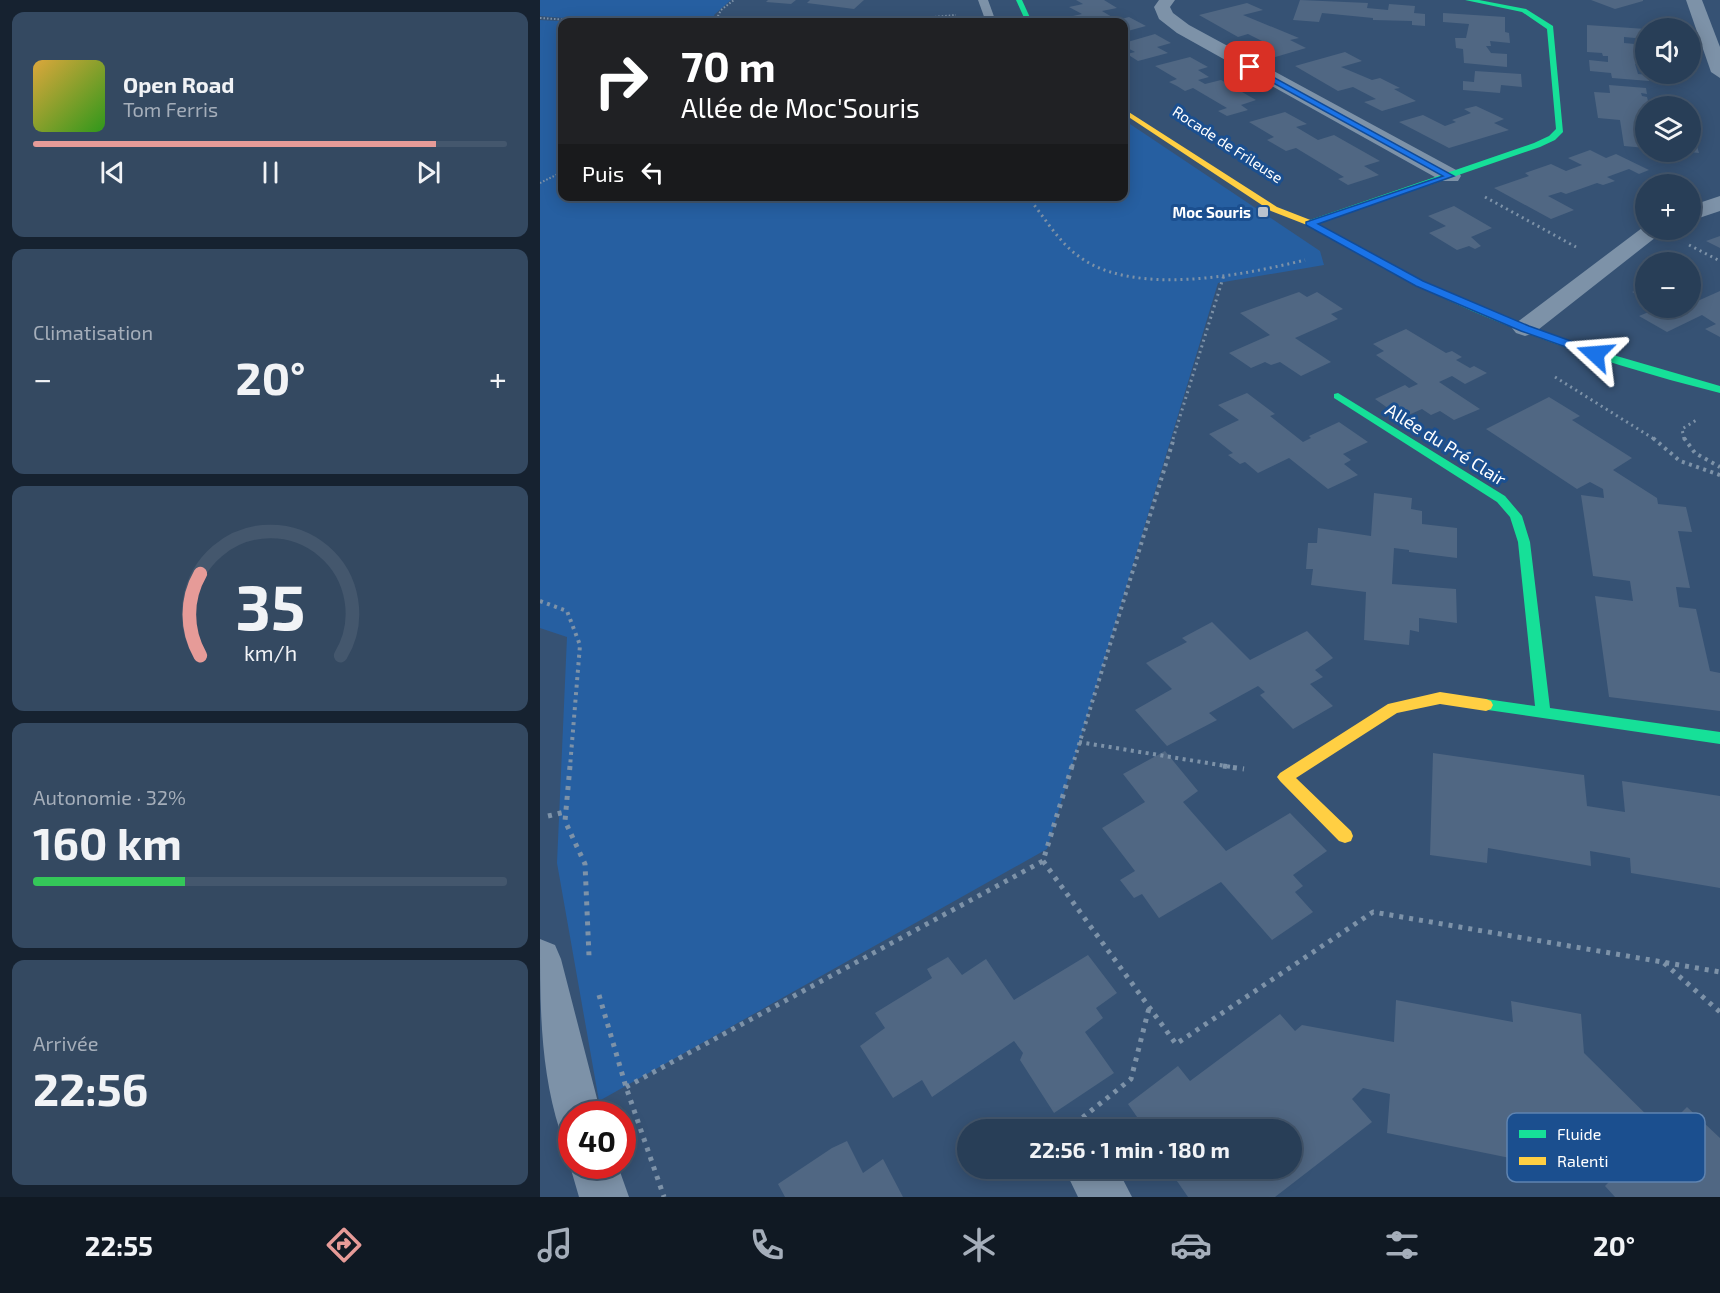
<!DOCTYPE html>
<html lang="fr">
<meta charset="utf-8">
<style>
:root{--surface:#283e57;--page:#344961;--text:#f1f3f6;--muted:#a5aeba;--line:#44576d;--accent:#e69b98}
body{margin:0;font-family:"Exo 2",sans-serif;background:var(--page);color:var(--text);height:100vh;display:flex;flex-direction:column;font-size:22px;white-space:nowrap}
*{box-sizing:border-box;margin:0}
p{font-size:20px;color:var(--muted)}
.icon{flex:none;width:33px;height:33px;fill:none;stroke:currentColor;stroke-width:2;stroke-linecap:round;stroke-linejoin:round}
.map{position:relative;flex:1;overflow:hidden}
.side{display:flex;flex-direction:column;gap:12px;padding:12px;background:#162230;width:540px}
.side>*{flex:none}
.top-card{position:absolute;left:18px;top:18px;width:570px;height:183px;border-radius:12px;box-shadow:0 3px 15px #0003,0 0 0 2px var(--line);background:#202124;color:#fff;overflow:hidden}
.controls{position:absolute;left:1095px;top:18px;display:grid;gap:12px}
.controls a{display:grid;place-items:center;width:66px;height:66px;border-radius:50%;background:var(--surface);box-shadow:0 3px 15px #0003,0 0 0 2px var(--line);font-size:30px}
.speed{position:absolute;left:18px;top:1101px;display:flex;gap:12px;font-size:30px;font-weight:700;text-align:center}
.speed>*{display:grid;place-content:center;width:78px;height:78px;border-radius:50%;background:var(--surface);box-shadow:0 3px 15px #0003,0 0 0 2px var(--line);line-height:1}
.speed .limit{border:9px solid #d22;background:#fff;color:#111}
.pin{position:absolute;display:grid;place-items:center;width:51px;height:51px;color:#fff;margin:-26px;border-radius:12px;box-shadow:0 3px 9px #0006}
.me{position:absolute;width:66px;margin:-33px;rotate:289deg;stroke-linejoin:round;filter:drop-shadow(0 0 4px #0008)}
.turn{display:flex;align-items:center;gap:21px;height:126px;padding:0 24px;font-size:27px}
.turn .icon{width:78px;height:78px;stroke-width:2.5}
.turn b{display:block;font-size:42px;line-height:51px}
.then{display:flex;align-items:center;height:57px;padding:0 24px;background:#0003;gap:12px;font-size:22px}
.big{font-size:45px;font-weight:700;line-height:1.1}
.side .widget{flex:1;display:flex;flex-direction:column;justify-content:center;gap:9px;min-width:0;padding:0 21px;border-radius:12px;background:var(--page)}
.side .dial{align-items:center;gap:0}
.dial svg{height:156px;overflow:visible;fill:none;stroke:var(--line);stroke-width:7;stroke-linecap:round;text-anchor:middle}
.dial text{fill:var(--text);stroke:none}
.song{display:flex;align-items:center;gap:18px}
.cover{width:72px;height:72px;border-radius:9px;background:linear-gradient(135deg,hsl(40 70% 55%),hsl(110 70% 35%))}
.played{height:6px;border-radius:3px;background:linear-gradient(90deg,var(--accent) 85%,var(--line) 85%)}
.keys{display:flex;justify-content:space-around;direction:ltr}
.heat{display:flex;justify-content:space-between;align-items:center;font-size:33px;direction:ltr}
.charge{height:9px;border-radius:4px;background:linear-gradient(90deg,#34c759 32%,var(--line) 0)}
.trip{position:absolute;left:417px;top:1119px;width:345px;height:60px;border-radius:30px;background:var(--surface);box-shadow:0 3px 15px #0003,0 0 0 2px var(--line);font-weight:700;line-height:60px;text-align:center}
.menu{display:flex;height:96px;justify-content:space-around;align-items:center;background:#101923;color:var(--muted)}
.menu .icon{width:42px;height:42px}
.menu .active{color:var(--accent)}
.menu b{font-size:27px;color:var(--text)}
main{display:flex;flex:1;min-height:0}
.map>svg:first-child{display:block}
.green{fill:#265fa1}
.building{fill:#506783}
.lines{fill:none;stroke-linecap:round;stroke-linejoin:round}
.path-far3{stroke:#7d92a8;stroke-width:2;stroke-dasharray:1.5 2;stroke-linecap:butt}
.path-far2{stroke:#7d92a8;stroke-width:3;stroke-dasharray:2 4;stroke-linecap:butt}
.path-far1{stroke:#7d92a8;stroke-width:4;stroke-dasharray:3 4.5;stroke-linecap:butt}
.path{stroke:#7d92a8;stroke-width:5;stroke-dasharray:4 6;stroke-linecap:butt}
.lane{fill:#7d92a8;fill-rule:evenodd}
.street{fill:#7d92a8;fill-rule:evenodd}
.fast{fill:#16e098;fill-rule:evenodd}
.slow{fill:#ffcf43;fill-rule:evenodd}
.route{fill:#1a73e8;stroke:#114b97;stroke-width:1.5}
.poi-dot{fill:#b9c2ce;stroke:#1b4f8f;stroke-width:2}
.labels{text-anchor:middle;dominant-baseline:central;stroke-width:6;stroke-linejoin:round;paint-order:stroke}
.far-street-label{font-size:15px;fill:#fff;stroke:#1b4f8f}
.far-poi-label{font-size:15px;font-weight:bold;fill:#fff;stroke:#1b4f8f;text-anchor:end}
.street-label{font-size:18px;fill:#fff;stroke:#1b4f8f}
.key{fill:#1b4f8f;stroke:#5f84b1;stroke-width:1.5}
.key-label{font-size:16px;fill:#fff}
</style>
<main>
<section class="side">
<div class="widget">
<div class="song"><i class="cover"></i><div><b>Open Road</b><p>Tom Ferris</p></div></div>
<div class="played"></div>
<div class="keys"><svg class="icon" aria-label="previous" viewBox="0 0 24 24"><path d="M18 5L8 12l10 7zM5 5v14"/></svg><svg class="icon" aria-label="pause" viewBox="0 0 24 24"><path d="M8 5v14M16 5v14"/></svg><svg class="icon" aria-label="next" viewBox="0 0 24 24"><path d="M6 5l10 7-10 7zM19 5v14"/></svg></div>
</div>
<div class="widget"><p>Climatisation</p>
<div class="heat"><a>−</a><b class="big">20°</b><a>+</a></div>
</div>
<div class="widget dial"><svg viewBox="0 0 100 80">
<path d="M14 69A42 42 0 1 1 86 69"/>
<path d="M14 69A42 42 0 0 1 14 27" stroke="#e69b98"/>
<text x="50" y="56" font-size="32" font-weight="700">35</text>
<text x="50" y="72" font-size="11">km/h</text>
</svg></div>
<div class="widget"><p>Autonomie · 32%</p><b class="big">160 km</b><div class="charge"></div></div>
<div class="widget"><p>Arrivée</p><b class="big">22:56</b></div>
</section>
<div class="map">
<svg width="1180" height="1197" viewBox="0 0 1180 1197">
<rect width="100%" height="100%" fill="#365274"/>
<!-- green -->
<g class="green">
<polygon points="0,0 191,0 174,15 178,22 73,22 0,16"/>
<polygon points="0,20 36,22 22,22 22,196 584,196 584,120 780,251 784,265 678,283 507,849 59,1101 17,863 27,637 0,628"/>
</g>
<!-- building -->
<g class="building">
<polygon points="228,0 256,0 251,4 226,2"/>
<polygon points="270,0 324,0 314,9 267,3"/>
<polygon points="536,0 564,0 577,8 562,11 577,20 589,17 606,26 584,32 584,22 544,22 533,16 542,14 529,7 543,4"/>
<polygon points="760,0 828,3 827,8 848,10 849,4 875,6 874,13 885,14 885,26 872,25 872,21 833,20 833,18 782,13 779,22 753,20"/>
<polygon points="1051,0 1103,0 1103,1 1075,9"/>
<polygon points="707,3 723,10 703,15 759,38 750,40 766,48 732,58 714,48 728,44 708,34 698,37 659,15"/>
<polygon points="903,13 965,17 965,32 969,33 970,43 950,41 951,46 946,46 951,53 967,54 967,67 924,63 923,49 916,48 915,38 926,38 929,24 903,22"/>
<polygon points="1047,25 1106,29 1106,39 1084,37 1084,43 1106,45 1104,65 1095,64 1098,74 1109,75 1109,81 1072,78 1071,73 1050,71 1049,60 1068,62 1068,56 1063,56 1062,53 1047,52"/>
<polygon points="615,34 631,43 617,47 628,53 598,61 587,54 595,52 584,46 584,43"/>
<polygon points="805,52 822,61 801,67 832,80 840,78 860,88 854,89 876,101 842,111 824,102 836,99 813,87 798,91 755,66"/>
<polygon points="650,57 668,67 658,70 669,77 658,80 665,84 681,80 716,100 701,105 708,110 687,116 678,111 687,108 653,88 645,91 637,86 629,82 637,79 615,66"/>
<polygon points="935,71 981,74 982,87 961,85 960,93 923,90 923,81 934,82"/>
<polygon points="1069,85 1106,88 1107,94 1101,93 1102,96 1107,97 1109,105 1104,105 1106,148 1084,146 1080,120 1058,118 1054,92 1070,93"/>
<polygon points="936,106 964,119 954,123 969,130 909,148 859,122 883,115 905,126 916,122 912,120 931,113 924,109"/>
<polygon points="745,112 767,124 756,127 778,140 794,135 840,161 824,166 839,175 808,185 798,179 804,177 756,148 746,151 727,140 734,137 709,122"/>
<polygon points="1150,138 1155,139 1159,153 1150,152"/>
<polygon points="1050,150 1066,158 1076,154 1109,170 1099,174 1089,169 1067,177 1075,181 1063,185 1057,183 1026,194 1021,192 1008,196 1034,210 1011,219 954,188 989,176 985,173 1011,164 1026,171 1042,165 1028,158"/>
<polygon points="914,206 952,228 931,237 941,246 935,249 929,246 917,250 889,233 906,226 888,216"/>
<polygon points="1180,236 1180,248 1166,241"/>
<polygon points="1106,286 1106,299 1092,292"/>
<polygon points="1180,291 1180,337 1165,329 1176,324 1162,315 1127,332 1099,316 1111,311 1104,308 1150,308 1150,302 1153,303"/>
<polygon points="759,292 767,297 777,292 803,309 791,314 798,319 755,338 791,362 761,376 740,362 731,365 725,362 711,368 689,353 730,335 700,313"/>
<polygon points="866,329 906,353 912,351 922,357 916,360 930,368 934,366 947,373 925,384 912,376 899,382 940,409 914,420 900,411 891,415 882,409 862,418 835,399 865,385 869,388 878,384 836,355 844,351 833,344"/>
<polygon points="707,393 735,414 730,416 763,442 771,438 769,436 799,422 828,442 803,454 811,460 804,464 818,475 788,489 749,458 718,473 705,462 700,464 688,455 693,453 669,434 699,420 678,405"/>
<polygon points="1009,397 1040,416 1032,420 1092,458 1073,470 1117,498 1118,504 1146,507 1152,532 1138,531 1150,588 1136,587 1139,607 1156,609 1170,671 1180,673 1180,711 1069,697 1055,596 1093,601 1090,581 1053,576 1041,495 1064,498 1063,489 1050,482 1037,489 946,429"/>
<polygon points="834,493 872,498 871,509 882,511 882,524 917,528 917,558 869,552 869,550 854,548 852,584 916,589 917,623 879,618 879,632 870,630 869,645 824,640 826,592 771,585 773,569 766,569 768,543 777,543 778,528 831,536"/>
<polygon points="672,622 710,660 767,631 793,658 775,670 783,677 770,684 793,706 753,729 720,695 725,692 718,686 669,713 677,720 627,746 595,710 632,689 606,663 647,642 642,638"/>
<polygon points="625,751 658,791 643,802 686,851 750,813 787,851 753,875 763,886 755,892 773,912 732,940 681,882 619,918 602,894 594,898 580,880 595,871 562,828 605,802 583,774"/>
<polygon points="893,753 1044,775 1047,806 1085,812 1082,781 1180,796 1180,888 1091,873 1090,858 1050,851 1051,866 948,848 947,863 890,855"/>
<polygon points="548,955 577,993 556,1008 563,1018 545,1032 574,1073 514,1113 480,1060 483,1053 474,1041 392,1097 382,1080 353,1098 320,1046 345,1028 335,1013 392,978 387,969 408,957 422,975 446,959 474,1000"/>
<polygon points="856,1000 973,1022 971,1001 1041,1014 1044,1053 1123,1131 1147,1107 1180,1138 1180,1197 1075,1197 1065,1186 1087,1164 1062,1139 1048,1135 1049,1174 847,1133 850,1094 823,1088 812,1099 832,1122 735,1197 648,1197 628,1168 752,1168 752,1130 601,1130 604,1127 588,1104 638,1066 650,1081 740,1014 755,1031 762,1025 854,1042"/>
<polygon points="307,1141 323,1173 343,1159 363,1197 245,1197 238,1184 292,1148"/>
</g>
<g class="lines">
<!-- path-far3 -->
<g class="path-far3">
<polyline points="0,18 61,22"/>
<polyline points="180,22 177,18 181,10 194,0"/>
<polyline points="339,22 416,15"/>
<polyline points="0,183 22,172"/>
</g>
<!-- path-far2 -->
<g class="path-far2">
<path d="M487,196C503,215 517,240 537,255C591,298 704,275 765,260"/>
<polyline points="945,197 1036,247"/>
<polyline points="1149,245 1180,261"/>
<polyline points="1015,377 1114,439"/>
<polyline points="633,439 684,275"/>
<polyline points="1144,439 1142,429 1158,419"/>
</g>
<!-- path-far1 -->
<g class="path-far1">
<polyline points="1113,438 1140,461 1180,475"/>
<polyline points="1144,438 1155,453 1180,467"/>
<polyline points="0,601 27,611 40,645 30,767"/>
<polyline points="539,742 692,767"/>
<polyline points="532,767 634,438"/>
</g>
<!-- path -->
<g class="path">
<polyline points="30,766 25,821 45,864 49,956"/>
<polyline points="683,766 704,769"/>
<polyline points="8,816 25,812"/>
<polyline points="503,861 636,1044 833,912 1180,972"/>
<polyline points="1124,963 1180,1012"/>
<polyline points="59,995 86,1087 124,1197"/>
<polyline points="86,1087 503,861 532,766"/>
<polyline points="527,1130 591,1079 609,1008"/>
</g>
<!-- lane -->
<polygon class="lane" points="438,0 448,0 456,22 446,22"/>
<!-- street -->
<g class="street">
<polygon points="619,0 635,0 630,7 633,13 649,25 918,171 921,176 918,181 902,181 637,33 619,19 614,7"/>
<polygon points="1146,0 1162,0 1180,47 1180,78 1171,72"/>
<polygon points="1180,196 1180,211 1150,221 1150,206"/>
<polygon points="1106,225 1106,230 1125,230 994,333 985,336 976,333 972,328 976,323"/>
<path d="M0,939L15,945L21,959L61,1114H32V1135L20,1131C0,1069 0,1004 0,939Z"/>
<polygon points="32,1162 32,1166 78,1166 89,1197 39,1197 30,1166"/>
<polygon points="524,1168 577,1168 592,1197 538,1197"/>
</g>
<!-- fast -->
<g class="fast">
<polygon points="476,0 482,0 492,22 486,22"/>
<polygon points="925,0 939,0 986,9 1013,26 1023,132 1015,140 1000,147 773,225 767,225 767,221 994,143 1009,136 1016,129 1007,29 982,12"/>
<path d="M848,264L931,304L972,320L1056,350L1180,386V393C1064,364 950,325 845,269L843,267Z"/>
<polygon points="798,393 965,496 982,516 990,542 1010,708 1180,732 1180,744 941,709 939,705 941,701 946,699 995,706 978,542 970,517 957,502 794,398 794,394"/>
</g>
<!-- slow -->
<g class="slow">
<polygon points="584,109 737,207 773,221 853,267 845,269 767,225 731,211 584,114"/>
<polygon points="900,692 946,699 951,701 953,705 951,709 946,711 900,704 857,713 756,778 811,831 813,836 811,841 805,843 799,841 740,781 737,777 740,773 848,704"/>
</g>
</g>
<!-- route -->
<polygon class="route" points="708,66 713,66 914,176 778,224 883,281 989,326 1059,351 1059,356 1051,356 981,331 876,286 766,225 766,222 903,176 708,69"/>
<!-- markers -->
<rect class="poi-dot" x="717" y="206" width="12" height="12" rx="3"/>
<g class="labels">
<!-- far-street labels -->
<g class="far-street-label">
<text transform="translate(688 144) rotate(33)">Rocade de Frileuse</text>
</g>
<!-- far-poi labels -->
<g class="far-poi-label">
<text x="711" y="212">Moc Souris</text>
</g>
<!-- street labels -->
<g class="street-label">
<text transform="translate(906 444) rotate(32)">Allée du Pré Clair</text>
</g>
</g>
<!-- legend -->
<rect x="967" y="1113" width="198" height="69" rx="9" class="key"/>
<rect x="979" y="1130" width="27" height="8" fill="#16e098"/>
<rect x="979" y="1157" width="27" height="8" fill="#ffcf43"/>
<g class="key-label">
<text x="1017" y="1140">Fluide</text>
<text x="1017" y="1167">Ralenti</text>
</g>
</svg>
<div class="controls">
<a><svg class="icon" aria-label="sound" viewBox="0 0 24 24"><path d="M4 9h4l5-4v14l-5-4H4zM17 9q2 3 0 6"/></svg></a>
<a><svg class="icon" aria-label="layers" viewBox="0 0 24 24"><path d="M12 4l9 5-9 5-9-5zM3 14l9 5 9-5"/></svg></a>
<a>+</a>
<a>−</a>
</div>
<div class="speed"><div class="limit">40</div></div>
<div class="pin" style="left:710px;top:67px;background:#d93025"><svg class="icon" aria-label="arrive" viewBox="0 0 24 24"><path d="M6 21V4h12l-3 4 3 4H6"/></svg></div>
<svg class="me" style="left:1055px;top:354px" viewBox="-20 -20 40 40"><path d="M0-17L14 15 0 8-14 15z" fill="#1a73e8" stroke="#fff" stroke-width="4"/></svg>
<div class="trip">22:56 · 1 min · 180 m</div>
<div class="top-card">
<div class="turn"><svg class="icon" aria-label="right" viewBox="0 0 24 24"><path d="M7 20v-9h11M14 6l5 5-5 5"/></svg><div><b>70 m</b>Allée de Moc'Souris</div></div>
<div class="then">Puis<svg class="icon" aria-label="left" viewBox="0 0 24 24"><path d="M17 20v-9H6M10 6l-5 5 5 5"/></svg></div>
</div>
</div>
</main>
<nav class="menu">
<b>22:55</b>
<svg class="icon active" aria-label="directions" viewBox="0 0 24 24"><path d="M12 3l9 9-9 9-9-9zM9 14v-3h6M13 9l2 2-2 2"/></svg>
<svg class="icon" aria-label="music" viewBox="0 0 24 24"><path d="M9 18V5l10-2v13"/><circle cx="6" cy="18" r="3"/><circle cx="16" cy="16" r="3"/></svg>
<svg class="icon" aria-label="phone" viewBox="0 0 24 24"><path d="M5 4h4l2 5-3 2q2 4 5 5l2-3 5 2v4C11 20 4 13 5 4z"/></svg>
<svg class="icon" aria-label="climate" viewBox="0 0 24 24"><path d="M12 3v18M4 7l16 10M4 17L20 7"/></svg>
<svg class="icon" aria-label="car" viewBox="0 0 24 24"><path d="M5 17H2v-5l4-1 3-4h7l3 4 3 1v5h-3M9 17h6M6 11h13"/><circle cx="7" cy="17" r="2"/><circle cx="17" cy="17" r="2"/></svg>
<svg class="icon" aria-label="filters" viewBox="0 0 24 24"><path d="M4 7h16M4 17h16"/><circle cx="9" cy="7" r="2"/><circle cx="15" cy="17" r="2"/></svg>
<b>20°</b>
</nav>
